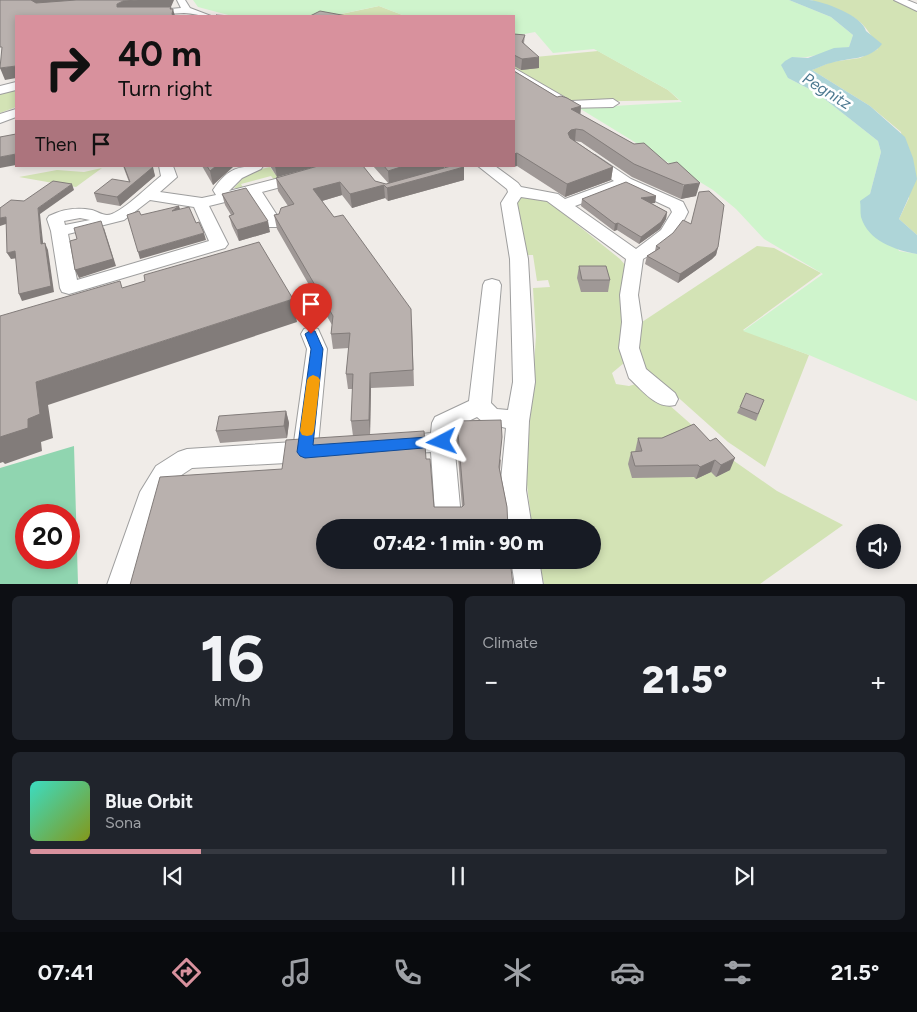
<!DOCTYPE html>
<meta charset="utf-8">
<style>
:root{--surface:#171b24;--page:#20242c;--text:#f1f3f6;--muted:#9ea1a6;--line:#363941;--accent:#d8919d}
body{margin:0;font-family:Figtree,sans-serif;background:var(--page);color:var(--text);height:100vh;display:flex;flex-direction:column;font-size:19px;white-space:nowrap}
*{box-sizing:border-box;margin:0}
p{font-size:16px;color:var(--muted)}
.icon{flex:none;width:28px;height:28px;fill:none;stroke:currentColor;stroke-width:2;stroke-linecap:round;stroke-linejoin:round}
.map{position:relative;height:584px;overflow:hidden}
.sheet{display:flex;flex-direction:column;gap:12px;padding:12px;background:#0d0f14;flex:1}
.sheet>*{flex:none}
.guide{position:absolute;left:15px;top:15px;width:500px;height:152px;border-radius:0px;box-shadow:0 2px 8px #0003;background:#d8919d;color:#111;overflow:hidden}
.buttons{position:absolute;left:856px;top:524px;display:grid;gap:10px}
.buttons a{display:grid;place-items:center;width:45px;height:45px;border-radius:50%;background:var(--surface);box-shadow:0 2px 8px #0003;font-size:25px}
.speed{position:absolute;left:15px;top:504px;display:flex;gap:10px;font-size:25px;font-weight:700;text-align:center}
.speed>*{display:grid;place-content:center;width:65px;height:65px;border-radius:50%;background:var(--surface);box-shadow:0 2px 8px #0003;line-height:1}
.speed .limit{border:8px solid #d22;background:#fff;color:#111}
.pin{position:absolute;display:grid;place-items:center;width:42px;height:42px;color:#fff;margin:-51px -21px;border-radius:50% 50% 50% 0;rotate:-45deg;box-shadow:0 0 5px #0007}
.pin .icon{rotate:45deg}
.me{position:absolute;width:55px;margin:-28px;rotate:266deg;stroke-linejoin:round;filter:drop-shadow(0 0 4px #0008)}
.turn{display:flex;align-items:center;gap:18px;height:105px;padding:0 20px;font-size:22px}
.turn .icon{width:65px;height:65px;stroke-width:2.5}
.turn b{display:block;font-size:35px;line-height:42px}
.then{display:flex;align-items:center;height:48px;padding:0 20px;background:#0003;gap:10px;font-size:19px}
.big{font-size:38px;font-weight:800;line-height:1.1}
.sheet .tile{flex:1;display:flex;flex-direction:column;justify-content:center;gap:8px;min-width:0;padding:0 18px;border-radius:8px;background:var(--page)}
.sheet .dial{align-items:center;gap:0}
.dial b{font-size:65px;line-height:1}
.song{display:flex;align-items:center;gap:15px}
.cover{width:60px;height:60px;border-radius:8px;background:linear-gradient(135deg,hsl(170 70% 55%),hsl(70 70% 35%))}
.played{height:5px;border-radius:2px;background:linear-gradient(90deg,var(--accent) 20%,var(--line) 20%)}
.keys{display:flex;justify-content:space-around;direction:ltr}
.heat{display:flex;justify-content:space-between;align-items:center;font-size:28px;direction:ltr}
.sheet .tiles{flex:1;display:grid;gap:12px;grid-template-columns:1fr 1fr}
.tile:last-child{grid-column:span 2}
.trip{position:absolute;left:316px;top:519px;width:285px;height:50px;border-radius:25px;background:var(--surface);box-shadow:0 2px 8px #0003;font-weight:800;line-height:50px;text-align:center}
.dock{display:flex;height:80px;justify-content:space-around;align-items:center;background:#090b0e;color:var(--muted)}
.dock .icon{width:35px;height:35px}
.dock .on{color:var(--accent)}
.dock b{font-size:22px;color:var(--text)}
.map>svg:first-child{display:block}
.grass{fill:#d3e3b5}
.park{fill:#cff4cc}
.pitch{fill:#90d5b0;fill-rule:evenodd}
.water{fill:#aed5d8}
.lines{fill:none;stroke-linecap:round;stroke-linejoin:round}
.minor-casing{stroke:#9e9e9e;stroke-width:2}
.minor{fill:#fff;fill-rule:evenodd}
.wall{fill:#9f9896}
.shaded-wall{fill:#827c7a}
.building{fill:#b9b1ae;stroke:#827c7a}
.route{fill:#1a73e8;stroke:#114b97}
.slow{fill:#f59e0b}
.labels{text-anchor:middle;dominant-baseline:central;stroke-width:5;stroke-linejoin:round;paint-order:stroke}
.far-water-label{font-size:16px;font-style:italic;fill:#4d7990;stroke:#fff}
</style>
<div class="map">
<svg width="917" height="585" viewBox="0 0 917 585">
<rect width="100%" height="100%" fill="#f0ece8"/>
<!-- grass -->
<g class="grass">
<path d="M811,0H896L917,9V235L899,219L909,198L901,132L870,106L812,70L831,62L860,58L878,49C862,12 845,14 811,0Z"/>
<polygon points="379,6 405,16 332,16"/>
<polygon points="598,51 668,90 679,100 569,102 514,71 514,59"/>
<polygon points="16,89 16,107 0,113 0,93"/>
<polygon points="270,167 275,174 278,174 280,177 289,174 275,181 271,176 241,184 244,189 234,188 248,172"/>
<polygon points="102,168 76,187 19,177 57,170 84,172"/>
<polygon points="524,195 544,198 620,259 626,266 622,355 624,363 612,373 616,384 629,386 639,383 651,389 727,456 777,491 843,525 760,584 544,584 539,560 592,560 592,528 532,527 526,476 536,336 533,288 550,287 548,280 537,281 533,255 526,255 516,203 519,198"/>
<polygon points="757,246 774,248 821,273 743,330 809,355 765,467 728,442 672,392 650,374 641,364 635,343 639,324"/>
</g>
<!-- park -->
<path class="park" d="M193,0H789L831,17L853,35L849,47C829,49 813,60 792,57L788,78L817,93L878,141L881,152L870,194L899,251L917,254V401L809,355L743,331L823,274L764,239L736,209L713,190L579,108L682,102L668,90L594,49L553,53L535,32L514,36V16H405L379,6L331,16H232L198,7Z"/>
<!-- pitch -->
<path class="pitch" d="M74,446L78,584H0V468ZM26,515H69V558H26Z"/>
<!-- water -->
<path class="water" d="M789,0C796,0 803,0 809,0C823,1 863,16 866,31L882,44C869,61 849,57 831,63C825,64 818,68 812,70L870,106L905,137L913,158L917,179L899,219L917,235V254C895,250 868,241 861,217C860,212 861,206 860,201L870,194L881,152L878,141L817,93L788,78L781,65L785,61L792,57L808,58L834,48L849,47L853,35L831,17Z"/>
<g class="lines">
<defs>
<g id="minor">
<path d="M177,0H185L190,8L211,16C202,17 193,13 184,13C163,14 142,17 121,16L126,13L181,8Z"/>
<polygon points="894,0 907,0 917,4 917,11"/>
<polygon points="514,68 571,101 613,99 619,103 613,107 564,108 514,77"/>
<polygon points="16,82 16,90 0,94 0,86"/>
<polygon points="16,109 16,117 0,123 0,114"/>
<path d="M590,154L595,155L631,179L683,202L688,212C678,234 664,247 643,259L638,295L642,322L639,348L646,369L675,393L678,399L675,405C657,410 642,390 629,378L619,348L622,322L620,295L626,259L547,201L521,197L517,203L528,259L535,382L529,421L526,490L532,528H506L500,490L506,428L483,422L477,417L454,428V442L462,528H436L431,452L401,454L393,452L389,445L393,438L401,436L431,433L432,423L435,417L469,401L483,285L485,281L492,279L499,281L501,285L491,403L497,409L508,410L513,382L510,259L501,203L508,192L507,189L478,166H495L518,183L521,187L558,194L565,199L614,181L585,161L583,158L585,155ZM625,187L670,208L672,212L661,230L636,249L575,206Z"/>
<path d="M159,166H173L177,177L160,192L202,198L216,195L213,190C228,168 238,166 263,166L261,169L242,178L229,191L326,166H351L349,169L262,192L282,223L280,227H268L249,196L209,206L228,244L225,248L76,292L69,294L62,292L60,288L51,231L47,219L49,216C63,209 76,207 92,210C96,211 102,215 107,215C120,215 150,184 161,176ZM150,200L194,207L209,241L77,280L68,234L124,220ZM80,218L90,220L65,225L64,221Z"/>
<polygon points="311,327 318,329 327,349 318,445 321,451 317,458 305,462 192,468 174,480 161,503 135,585 107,585 140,492 156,466 178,452 187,449 294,442 307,349 301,334 304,329"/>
<polygon points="437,560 465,560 467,585 439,585"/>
<polygon points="511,560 539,560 543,585 515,585"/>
</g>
</defs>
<!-- minor casing -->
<use href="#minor" class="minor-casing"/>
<!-- minor -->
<use href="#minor" class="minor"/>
</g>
<!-- wall -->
<g class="wall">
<polygon points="514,34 525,35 524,43 539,68 521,70 514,66"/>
<polygon points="514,71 557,97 581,106 580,115 634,144 696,196 681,199 632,177 581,142 575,141 613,167 611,180 565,197 517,166 513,167 511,166 514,166"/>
<polygon points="123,166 152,166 155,176 120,206 97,202 94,193 129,182"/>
<polygon points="202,166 234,166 213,185"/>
<polygon points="270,166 318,166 277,177"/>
<polygon points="373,166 444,166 444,168 464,167 464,180 388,201 385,198 352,208 342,195 322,201 412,324 414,386 371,388 370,435 426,459 434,507 462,507 457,444 457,421 501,460 500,470 507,507 325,528 437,564 467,564 466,560 510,560 510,565 130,585 282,469 353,436 351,421 353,389 348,389 346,374 349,348 333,349 331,334 332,325 277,229 274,215 279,214 288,206 278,191 276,178 375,181 386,184 389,184"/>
<polygon points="222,194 270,232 239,241 232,226 229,216 231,215 225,205"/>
<polygon points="656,196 655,203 651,203 667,212 666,219 660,229 639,244 617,230 614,231 581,206 582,199"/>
<polygon points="656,246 718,247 716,255 712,259 678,283 645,264 647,256 655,251"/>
<polygon points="579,266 610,280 608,292 581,292 577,278"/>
<polygon points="764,400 756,421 737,413 740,407"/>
<polygon points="286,411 289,423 287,438 220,443 216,431"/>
<polygon points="694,424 730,470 716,477 711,472 696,479 694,477 632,478 628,464 631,452 635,452 638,438 662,438"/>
</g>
<!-- shaded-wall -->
<g class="shaded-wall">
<polygon points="29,0 81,0 32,9"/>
<polygon points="138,0 174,0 171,7 172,13 173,9 175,16 117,7 117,4 123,1"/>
<polygon points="539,57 539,68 521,70 522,59"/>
<polygon points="16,66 16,78 5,80 0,68"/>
<polygon points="581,106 580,118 571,109"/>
<polygon points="576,129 575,141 570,142 568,133 571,130"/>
<polygon points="517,153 517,166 513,167 513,166 514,166 514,154"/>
<polygon points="16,154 16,165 0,168 0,157"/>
<polygon points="216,166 234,166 213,185 210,171"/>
<polygon points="275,166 318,166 277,177"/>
<polygon points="404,166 444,166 444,168 389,184 388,171"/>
<polygon points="153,167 155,176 120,206 117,197"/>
<polygon points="464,167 464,180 388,201 387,188"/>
<polygon points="613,167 611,180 565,197 567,184"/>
<polygon points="340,182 342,195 315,203 313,189"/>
<polygon points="700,183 696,196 681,199 684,185"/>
<polygon points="72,184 74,190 40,214 44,251 41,244 38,208"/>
<polygon points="384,185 385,198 352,208 350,194"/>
<polygon points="656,196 655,203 640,205 641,198"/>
<polygon points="179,206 181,212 172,211"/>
<polygon points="667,212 666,219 660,229 639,244 641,237"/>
<polygon points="6,217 9,223 0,226 0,218"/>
<polygon points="268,221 270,232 239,241 237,230"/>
<polygon points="618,223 617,230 614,231 615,224"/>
<polygon points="104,228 116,266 79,278 75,270"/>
<polygon points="204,233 206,240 140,259 138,252"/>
<polygon points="45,243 48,250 54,292 22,301 19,294"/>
<polygon points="718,247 716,255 712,259 678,283 680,274"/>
<polygon points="15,251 18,258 11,259 7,253"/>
<polygon points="293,299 297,322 48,405 53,438 41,442 42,451 5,464 3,462 0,463 0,437 28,419 36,382"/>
<polygon points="370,373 371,388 370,435 369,420"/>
<polygon points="286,411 289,423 287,438 284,426"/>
<polygon points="735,458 730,470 716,477 721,465"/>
<polygon points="715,460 711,472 696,479 700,467"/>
</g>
<!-- building -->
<g class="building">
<polygon points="0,0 31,0 36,3 76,0 138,0 123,1 117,4 117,7 171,7 170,9 173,9 172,14 173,16 16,16 16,66 0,68 2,47 0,47"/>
<polygon points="320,11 347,16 310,16"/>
<polygon points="216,15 232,16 218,16"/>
<polygon points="514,34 525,35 522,42 539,57 522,59 514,55 514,57"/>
<polygon points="514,71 557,97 561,96 567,98 581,106 571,109 634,144 644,143 668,164 677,162 700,183 684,185 634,164 583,130 576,129 571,130 568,133 570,138 613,167 567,184 517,153 514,154"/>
<polygon points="16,134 16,154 0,157 0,137"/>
<polygon points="124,166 152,166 153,167 117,197 94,193 112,179 130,182"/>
<polygon points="207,166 216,166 210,171"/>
<polygon points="318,166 363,166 375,181 386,184 451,166 464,167 387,188 384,185 350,194 340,182 313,189 334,217 343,215 411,309 413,370 370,373 369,420 351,421 353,374 346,374 350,333 331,334 333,316 274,215 279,214 281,208 294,204 276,178"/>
<polygon points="384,166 404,166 388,171"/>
<polygon points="53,181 72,184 38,208 41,244 45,243 51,286 19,294 15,251 7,253 6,217 0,218 0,208 11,200 24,201"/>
<polygon points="626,182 656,196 641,198 667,212 661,222 641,237 618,223 615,224 582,199"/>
<polygon points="246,188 268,221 237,230 229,216 234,214 222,194"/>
<polygon points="709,191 724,205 718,247 715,251 680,274 647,256 660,248 656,246 673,233 683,220 691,224 699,192"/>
<polygon points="179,206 172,211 189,207 196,223 199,222 204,233 138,252 127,215 139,211 141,215"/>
<polygon points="101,221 113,259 75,270 70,241 77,239 74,228"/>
<polygon points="259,242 293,299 36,382 40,414 28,419 28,428 0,437 0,316 120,281 122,288 145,281 144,275"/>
<polygon points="579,266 606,266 610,280 582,280"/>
<polygon points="746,393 764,400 758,414 740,407"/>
<polygon points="286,411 284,426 216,431 219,416"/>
<polygon points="501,420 502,437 499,467 507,507 508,528 325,528 325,560 437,560 437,564 469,564 468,560 510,560 513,585 130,585 160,477 282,469 286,440 424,431 426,459 430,459 434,507 462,507 464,505 457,421"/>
<polygon points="694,424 710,441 716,438 735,458 721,465 715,460 700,467 698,465 635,466 631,452 642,451 638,438 662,438"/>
</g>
<!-- route -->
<polygon class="route" points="311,330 315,331 323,349 313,445 442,436 447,438 449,442 447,446 305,458 300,456 297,452 311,349 305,334"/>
<!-- slow -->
<polygon class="slow" points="313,375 318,377 320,380 314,431 312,435 307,436 302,435 300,431 307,380 309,377"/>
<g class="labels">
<!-- far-water labels -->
<g class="far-water-label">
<text transform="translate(827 91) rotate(32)">Pegnitz</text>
</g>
</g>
</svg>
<div class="buttons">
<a><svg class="icon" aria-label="sound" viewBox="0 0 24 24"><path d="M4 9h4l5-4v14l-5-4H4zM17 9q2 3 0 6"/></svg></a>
</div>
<div class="speed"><div class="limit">20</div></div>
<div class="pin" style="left:311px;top:334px;background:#d93025"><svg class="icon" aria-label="arrive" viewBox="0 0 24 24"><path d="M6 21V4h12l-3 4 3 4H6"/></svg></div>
<svg class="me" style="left:442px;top:442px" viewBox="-20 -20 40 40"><path d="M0-17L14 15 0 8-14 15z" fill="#1a73e8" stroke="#fff" stroke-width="4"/></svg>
<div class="trip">07:42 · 1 min · 90 m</div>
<div class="guide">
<div class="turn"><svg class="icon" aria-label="right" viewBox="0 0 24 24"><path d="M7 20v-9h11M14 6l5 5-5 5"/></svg><div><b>40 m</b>Turn right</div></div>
<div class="then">Then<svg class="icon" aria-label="arrive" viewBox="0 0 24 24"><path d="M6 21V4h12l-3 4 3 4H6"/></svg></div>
</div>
</div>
<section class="sheet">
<div class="tiles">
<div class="tile dial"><b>16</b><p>km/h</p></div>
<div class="tile"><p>Climate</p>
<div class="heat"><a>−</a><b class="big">21.5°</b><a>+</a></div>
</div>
<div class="tile">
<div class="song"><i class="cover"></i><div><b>Blue Orbit</b><p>Sona</p></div></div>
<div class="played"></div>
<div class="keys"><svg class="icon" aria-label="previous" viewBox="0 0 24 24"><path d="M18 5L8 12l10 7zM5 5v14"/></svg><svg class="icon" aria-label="pause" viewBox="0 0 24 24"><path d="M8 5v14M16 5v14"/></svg><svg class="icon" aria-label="next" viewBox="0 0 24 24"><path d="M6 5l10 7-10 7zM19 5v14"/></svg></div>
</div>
</div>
</section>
<nav class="dock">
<b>07:41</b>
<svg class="icon on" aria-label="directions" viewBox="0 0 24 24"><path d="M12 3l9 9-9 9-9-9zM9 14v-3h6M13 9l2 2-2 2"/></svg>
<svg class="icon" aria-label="music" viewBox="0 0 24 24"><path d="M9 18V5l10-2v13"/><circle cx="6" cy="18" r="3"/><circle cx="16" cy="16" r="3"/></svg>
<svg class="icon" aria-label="phone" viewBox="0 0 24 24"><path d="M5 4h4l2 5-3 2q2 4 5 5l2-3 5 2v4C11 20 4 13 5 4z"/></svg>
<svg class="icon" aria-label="climate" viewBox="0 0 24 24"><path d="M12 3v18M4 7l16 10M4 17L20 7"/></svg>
<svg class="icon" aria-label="car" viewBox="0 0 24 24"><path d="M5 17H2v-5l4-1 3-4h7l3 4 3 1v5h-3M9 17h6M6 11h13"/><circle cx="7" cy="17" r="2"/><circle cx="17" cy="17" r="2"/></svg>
<svg class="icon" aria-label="filters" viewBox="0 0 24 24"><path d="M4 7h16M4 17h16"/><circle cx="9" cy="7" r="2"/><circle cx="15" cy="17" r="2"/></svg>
<b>21.5°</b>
</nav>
